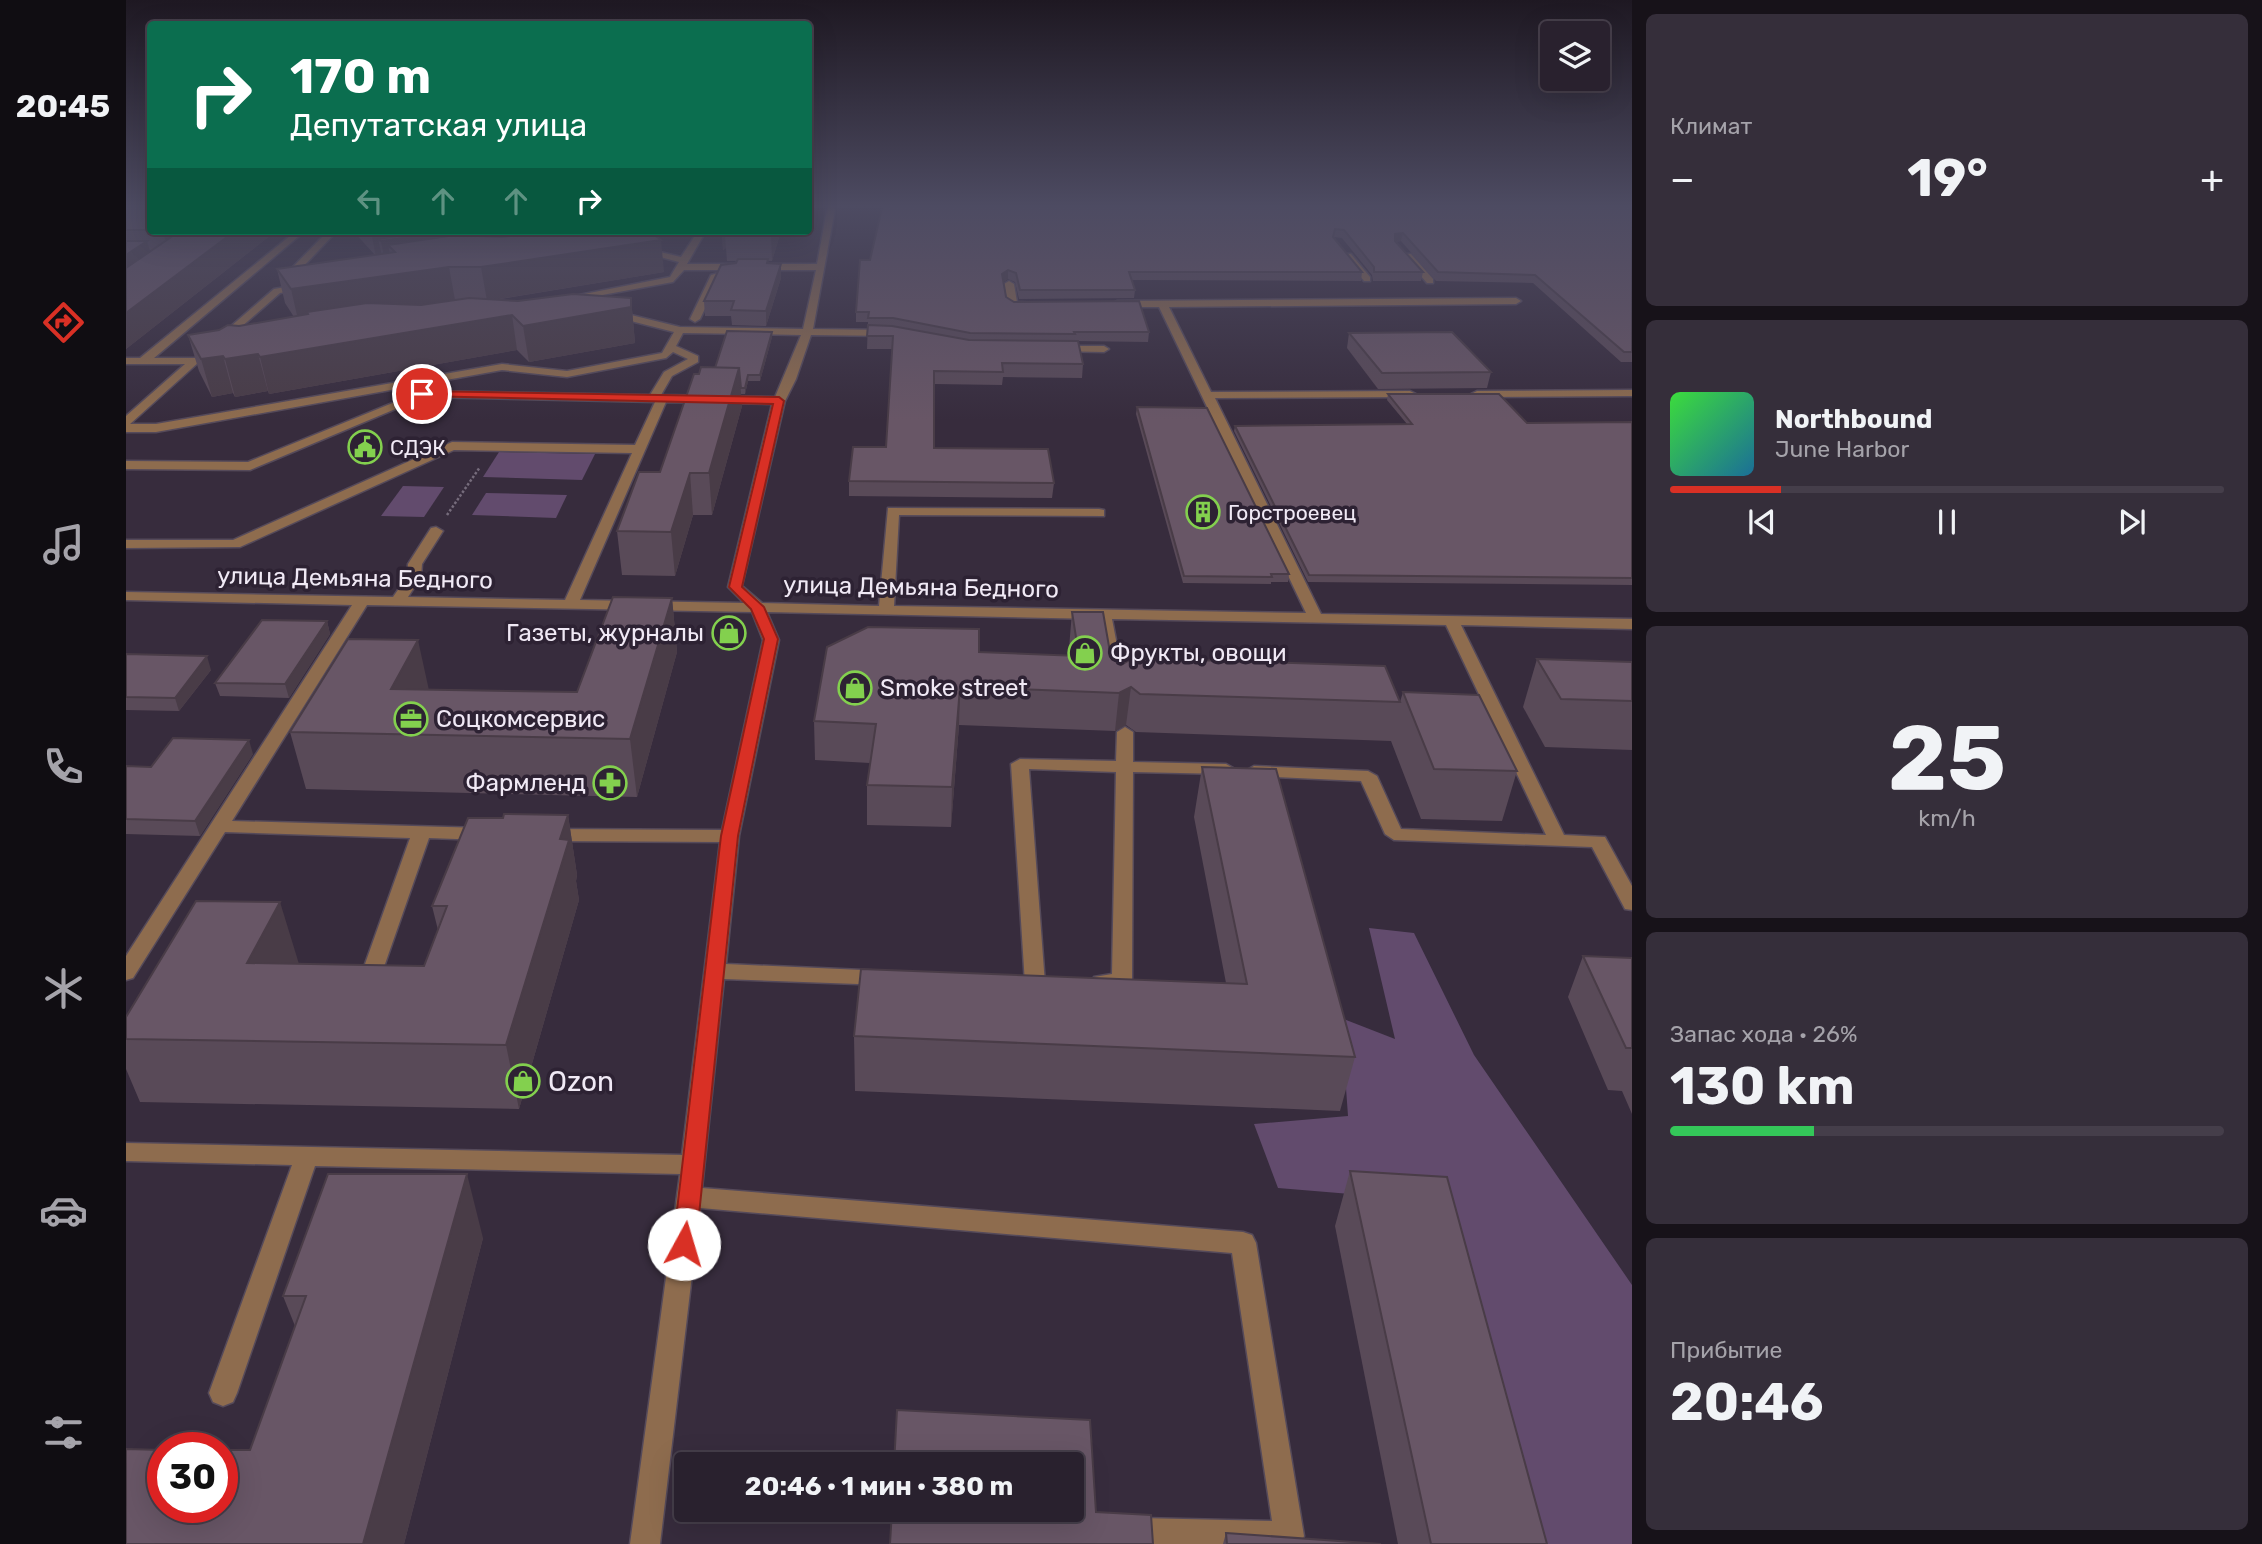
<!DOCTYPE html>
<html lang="ru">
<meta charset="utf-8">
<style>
:root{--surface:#29212e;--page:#352e3a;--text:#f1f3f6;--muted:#a5a3aa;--line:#453e4a;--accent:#d93025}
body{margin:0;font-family:Rubik,sans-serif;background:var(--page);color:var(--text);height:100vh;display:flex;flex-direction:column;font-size:26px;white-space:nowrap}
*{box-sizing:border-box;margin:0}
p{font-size:23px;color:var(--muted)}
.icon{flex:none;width:38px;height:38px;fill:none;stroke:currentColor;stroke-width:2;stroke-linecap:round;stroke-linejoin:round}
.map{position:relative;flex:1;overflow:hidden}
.drawer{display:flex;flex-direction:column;gap:14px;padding:14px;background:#171219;width:630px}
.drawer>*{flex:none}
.banner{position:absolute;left:21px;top:21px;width:665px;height:214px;border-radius:7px;box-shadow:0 7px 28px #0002,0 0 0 2px var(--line);background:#0b6e4f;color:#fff;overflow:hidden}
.fabs{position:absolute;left:1414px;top:21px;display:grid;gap:14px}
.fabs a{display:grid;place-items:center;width:70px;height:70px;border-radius:7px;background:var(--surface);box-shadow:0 7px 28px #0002,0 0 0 2px var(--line);font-size:35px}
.speed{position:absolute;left:21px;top:1432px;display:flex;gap:14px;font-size:35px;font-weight:700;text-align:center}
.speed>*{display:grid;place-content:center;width:91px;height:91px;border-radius:50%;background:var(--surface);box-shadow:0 7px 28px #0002,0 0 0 2px var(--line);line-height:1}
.speed .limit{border:10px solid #d22;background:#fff;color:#111}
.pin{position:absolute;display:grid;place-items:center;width:60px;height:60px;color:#fff;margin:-30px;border:4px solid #fff;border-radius:50%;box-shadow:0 2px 7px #0007}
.me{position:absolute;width:77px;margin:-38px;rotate:6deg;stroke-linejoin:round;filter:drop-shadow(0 0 5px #0008)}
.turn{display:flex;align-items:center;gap:24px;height:147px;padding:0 28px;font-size:32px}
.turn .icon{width:91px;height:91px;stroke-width:2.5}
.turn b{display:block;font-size:49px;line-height:60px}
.lanes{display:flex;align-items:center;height:66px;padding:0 28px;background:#0003;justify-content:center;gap:35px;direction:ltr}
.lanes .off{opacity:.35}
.big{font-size:52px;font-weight:700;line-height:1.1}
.drawer .tile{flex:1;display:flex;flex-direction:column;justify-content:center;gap:10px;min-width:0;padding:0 24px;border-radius:10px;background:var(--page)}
.drawer .dial{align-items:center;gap:0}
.dial b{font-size:91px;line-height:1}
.song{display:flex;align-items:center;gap:21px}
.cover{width:84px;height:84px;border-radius:10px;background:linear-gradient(135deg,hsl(120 70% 55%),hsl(200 70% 35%))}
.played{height:7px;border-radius:4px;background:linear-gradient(90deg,var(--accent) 20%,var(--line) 20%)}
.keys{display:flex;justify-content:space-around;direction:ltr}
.heat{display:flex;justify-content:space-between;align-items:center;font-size:38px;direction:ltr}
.charge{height:10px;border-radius:5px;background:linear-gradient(90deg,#34c759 26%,var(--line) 0)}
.trip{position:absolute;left:548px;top:1452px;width:410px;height:70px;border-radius:7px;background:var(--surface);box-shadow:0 7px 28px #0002,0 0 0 2px var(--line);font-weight:700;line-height:70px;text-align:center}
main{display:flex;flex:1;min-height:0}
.tabs{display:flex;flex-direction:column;width:126px;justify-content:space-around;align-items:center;background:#100d12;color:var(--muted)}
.tabs .icon{width:49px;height:49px}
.tabs .current{color:var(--accent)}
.tabs b{font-size:32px;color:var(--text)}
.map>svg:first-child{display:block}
.green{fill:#624b6d}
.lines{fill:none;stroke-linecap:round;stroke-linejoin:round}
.minor-casing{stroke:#554a5a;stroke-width:3}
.path{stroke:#766c7c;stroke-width:2.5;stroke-dasharray:2.5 2;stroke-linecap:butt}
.minor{fill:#8e6c4e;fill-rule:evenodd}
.wall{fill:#594a58}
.shaded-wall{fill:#493c47}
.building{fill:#685666;stroke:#493c47;stroke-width:2}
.route{fill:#d93025;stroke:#8d1f18;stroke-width:2}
.labels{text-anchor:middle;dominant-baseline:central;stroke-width:7;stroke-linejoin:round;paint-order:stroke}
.far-poi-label{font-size:21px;fill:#f0e9f5;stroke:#2d2233;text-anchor:start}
.street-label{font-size:24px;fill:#f0e9f5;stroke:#2d2233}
.poi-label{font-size:24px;fill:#f0e9f5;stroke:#2d2233;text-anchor:start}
.near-poi-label{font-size:28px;fill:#f0e9f5;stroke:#2d2233;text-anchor:start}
</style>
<main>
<nav class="tabs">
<b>20:45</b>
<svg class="icon current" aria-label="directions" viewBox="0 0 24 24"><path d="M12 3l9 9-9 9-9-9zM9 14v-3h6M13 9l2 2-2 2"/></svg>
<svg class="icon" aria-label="music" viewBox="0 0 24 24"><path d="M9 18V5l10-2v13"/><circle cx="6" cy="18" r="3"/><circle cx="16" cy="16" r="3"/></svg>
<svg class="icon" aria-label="phone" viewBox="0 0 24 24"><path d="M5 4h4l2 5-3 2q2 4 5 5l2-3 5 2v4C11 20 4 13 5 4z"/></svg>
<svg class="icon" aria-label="climate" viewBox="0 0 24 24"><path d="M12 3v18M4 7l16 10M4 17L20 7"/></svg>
<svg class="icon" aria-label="car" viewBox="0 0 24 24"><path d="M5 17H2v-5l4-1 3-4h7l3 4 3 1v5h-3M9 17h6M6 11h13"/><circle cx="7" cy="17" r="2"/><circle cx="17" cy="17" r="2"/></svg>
<svg class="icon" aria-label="filters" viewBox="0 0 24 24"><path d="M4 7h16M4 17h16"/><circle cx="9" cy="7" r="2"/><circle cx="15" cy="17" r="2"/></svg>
</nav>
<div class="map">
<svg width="1506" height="1544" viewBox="0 0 1506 1544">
<rect width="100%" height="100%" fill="#372c3d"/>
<!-- green -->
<g class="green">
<polygon points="373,452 469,454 456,480 357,477"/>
<polygon points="277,486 318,487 298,517 255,516"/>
<polygon points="360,493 441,495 430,518 346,515"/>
<polygon points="1243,928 1288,933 1348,1055 1506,1285 1506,1544 1396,1544 1309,1201 1152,1188 1128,1124 1222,1116 1215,1018 1269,1039"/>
</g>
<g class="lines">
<defs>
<g id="minor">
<path d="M702,204H710L687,329L765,330L770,333L765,336L685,335L670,379L659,401L616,586L636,603L753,606L762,508L973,509L978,510V516L773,515L768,606L1180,613L1033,307H991L986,304L991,301L1390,298L1395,301L1390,304L1043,307L1085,392L1284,391L1290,394L1284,397L1089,398L1195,614L1506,619V629L1335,625L1438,835L1479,837L1506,886V910L1499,909L1466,847L1268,840L1259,834L1235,781L1128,776L1119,771L1128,766L1242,771L1251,776L1275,829L1420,835L1320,625L986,619L998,682L990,687L982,682L971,619L641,612L653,640L613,836L600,964L759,971L766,973L769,978L766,983L759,985L598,979L576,1188L1117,1232L1126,1235L1130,1243L1178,1536L1175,1544H1005L999,1533L1003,1522L1014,1518L1146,1521L1106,1253L574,1208L534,1544H504L554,1174L189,1166L111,1393L107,1402L97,1406L87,1402L83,1393L166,1165L0,1161V1143L556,1155L594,842L423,841L414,835L423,829L596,830L637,640L626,612L241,605L106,821L357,828L366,834L357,840L303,838L259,964L256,969H242L239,964L284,838L99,832L7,978L0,980V956L226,605L0,600V592L267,597L281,577L282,564L305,528L310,527L317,531L296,564L295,577L282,597L439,600L506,453L328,450L114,547L0,548V540H107L326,442L509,445L529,402L298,397L124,470L0,469V461L122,462L296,391L524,395L538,372L562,359L547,352L540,358L441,377L376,370L30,432H0V416L59,364H0V358H14L170,231H179L28,358H69L74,361L4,424H30L376,364L441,371L536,353L548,332L497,319L484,321L479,318L497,313L554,327L677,329L690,270H609L610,274L594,277L574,319L569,322L564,319L585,275L604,270H558L547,282L438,302L433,299L544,277L553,262L508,250L513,247L555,257L572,231H580L561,264H691ZM557,333L675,335L649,397L535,395L546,376L572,362V356L550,346ZM540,402L646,404L602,587L618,603L454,600Z"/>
<polygon points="202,231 211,231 173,271 176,272 176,276 161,277 161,273"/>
<polygon points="1219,254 1225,254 1244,277 1244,281 1238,281 1219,258"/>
<polygon points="1279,254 1285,254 1307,279 1307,283 1301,283 1279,258"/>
<polygon points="883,281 888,284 891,302 911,303 911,307 883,307 878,284"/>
<polygon points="177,284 182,287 180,289 154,293 98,342 89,340 148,289"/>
<polygon points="932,346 978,346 983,349 978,352 928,351 927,349"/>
<polygon points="1503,390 1506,390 1506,396 1503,396 1351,397 1345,394 1351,391"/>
<path d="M999,727L1007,732V762L1100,764L1109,769L1100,774L1007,772L1006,981L1003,986C992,989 979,991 968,987L965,982L968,977L986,974L990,772L903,769L919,984L916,989L909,991L902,989L899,984L885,764L894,759L990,761L991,732Z"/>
</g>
</defs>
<!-- minor casing -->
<use href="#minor" class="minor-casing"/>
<!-- path -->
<polyline class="path" points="321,515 354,467"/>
<!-- minor -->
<use href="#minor" class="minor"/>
</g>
<!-- wall -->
<g class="wall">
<polygon points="0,204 24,204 24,231 150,231 0,349"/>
<polygon points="1506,204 1506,362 1495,362 1407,283 1310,281 1275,241 1269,242 1297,272 1295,281 1247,281 1246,275 1216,238 1208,237 1236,272 1235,281 1006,280 1009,290 1008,298 893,299 889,282 882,279 877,282 880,297 888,302 1023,332 1022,342 948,341 957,364 956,378 877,377 876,385 808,384 808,448 928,483 926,498 723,496 723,481 760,447 766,349 741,349 742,322 730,322 730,312 744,260"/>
<polygon points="227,231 523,231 538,272 369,300 392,301 505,298 509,343 403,362 391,350 143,394 142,391 109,397 107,393 86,397 73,371 62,335 168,317 159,303 151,269 249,255"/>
<polygon points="596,231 655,231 646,261 642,261 643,263 655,278 640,326 606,325 605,316 579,316 578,301 610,261 601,261 600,248 597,250"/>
<polygon points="1223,333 1365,372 1361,388 1252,389 1221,348"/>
<polygon points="646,337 634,381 622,381 619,394 615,394 616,406 586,515 567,515 549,576 496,575 491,531 534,472 573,374 589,368"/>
<polygon points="1262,394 1401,423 1506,422 1506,585 1182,582 1108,431 1109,426 1281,424 1261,400"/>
<polygon points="1011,407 1163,574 1162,582 1145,582 1145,584 1057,583 1010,414"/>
<polygon points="546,598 551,652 511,797 180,789 164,732 303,689 451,692"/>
<polygon points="946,612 985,658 995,665 1274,702 1277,692 1391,771 1376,821 1295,819 1265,741 1010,732 1000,725 989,731 833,725 825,827 741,825 741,785 744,763 689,760 688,721 853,652 944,656 943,648"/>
<polygon points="201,621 204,634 163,698 94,696 89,683"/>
<polygon points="0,654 85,670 53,711 0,710"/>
<polygon points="1411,659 1506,662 1506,750 1419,747 1397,707"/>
<polygon points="127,754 74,836 0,834 0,766 25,767"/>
<polygon points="1076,767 1229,1057 1214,1111 729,1091 728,1036 1100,983 1068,817"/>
<polygon points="442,815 451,875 450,881 453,900 393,1109 14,1102 0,1069 0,1017 173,964 298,966 312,930 306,906 377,818"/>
<polygon points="1457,956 1506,958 1506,1114 1496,1091 1482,1090 1442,997"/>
<polygon points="1224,1171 1421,1544 1272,1544 1209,1226"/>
<polygon points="357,1238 278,1544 0,1544 124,1450 169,1326 157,1296"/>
<polygon points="1100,1533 1255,1544 1097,1544"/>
</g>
<!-- shaded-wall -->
<g class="shaded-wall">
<polygon points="37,231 80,231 44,256"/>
<polygon points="109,231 150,231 0,349 0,313"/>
<polygon points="245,231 280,231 281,237 304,231 363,231 364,240 269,252 262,245 267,267 260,268 255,241 252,239 256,256 250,257"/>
<polygon points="383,231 470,231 385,244"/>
<polygon points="596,231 609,231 599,235 600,248 597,250"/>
<polygon points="646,231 655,231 646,261 645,235"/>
<polygon points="1277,233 1275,241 1267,242 1269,234"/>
<polygon points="535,240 538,272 361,301 355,267"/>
<polygon points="21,241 29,268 0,288 0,255"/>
<polygon points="655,264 655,278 640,326 640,311"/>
<polygon points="323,267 329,300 184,322 181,312 183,322 173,324 165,289"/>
<polygon points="882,270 882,279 876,283 876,274"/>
<polygon points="505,298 509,343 403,362 397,326"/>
<polygon points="386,315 391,350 143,394 134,357"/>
<polygon points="646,332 646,337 634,381 634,375"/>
<polygon points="132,354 142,391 109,397 99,359"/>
<polygon points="97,356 107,393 86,397 75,359"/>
<polygon points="613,368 616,406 586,515 583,473"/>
<polygon points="622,375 622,381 619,394 619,388"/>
<polygon points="564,473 567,515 549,576 545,532"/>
<polygon points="546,598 551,652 511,797 504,739"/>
<polygon points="201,621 204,634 163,698 159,684"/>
<polygon points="292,640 304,695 265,689"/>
<polygon points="81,656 85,670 53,711 49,698"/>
<polygon points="834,687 833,725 825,827 826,787"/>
<polygon points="1005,687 1000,725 989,731 993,693"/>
<polygon points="123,740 127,754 74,836 69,821"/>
<polygon points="442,815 451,875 450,881 453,900 393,1109 380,1045 434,839"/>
<polygon points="154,902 173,964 121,963"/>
<polygon points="341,1174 357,1238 278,1544 237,1544"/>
</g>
<!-- building -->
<g class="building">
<rect x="0" y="204" width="24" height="26"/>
<polygon points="757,204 1506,204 1506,352 1498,352 1409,275 1312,272 1277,233 1269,234 1269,241 1297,272 1248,272 1248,267 1218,230 1209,229 1207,237 1236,272 1003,272 1009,290 894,290 890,273 882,270 876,274 880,297 888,302 1013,301 1023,332 948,332 949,334 844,333 767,318 742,318 743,312 730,312 734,260 744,260"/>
<polygon points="54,231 109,231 0,313 0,268"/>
<polygon points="287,231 308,231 310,233 255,241 252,239 285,234"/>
<polygon points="426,231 523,231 535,240 355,267 323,267 165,289 151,269 269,252 262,245 329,235 376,237"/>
<polygon points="601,231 646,231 645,235 599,235"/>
<polygon points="0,241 21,241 0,255"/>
<polygon points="612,259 642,259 641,263 655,264 640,311 605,310 608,301 578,301 595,265 610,263"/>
<polygon points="447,294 505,298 505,307 397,326 386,315 134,357 132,354 99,359 97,356 75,359 62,335 93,330 102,325 113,326 182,314 181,312 241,303 295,305 343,298 392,301"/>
<polygon points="742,325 766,326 843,340 952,341 957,364 876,363 877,372 808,371 808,448 922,449 928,483 723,481 727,447 760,447 767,336 741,336"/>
<polygon points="601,331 646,332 634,375 622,375 619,388 615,388 613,368 589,368"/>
<polygon points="1326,332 1365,372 1256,373 1223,333"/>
<polygon points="575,367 613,368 583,473 564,473 545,532 491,531 513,472 534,472 568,374 573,374"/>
<polygon points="1262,394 1373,394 1401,423 1506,422 1506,578 1183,575 1109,426 1286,424"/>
<polygon points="1011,407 1081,408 1163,574 1145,574 1146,577 1058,576"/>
<polygon points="487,597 546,598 504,739 164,732 222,639 292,640 265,689 451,692"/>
<polygon points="946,612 977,612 985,658 995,665 1007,658 1259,666 1274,702 1014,694 1005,687 993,693 834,687 826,787 741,785 750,724 688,721 701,647 742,627 853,629 853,652 953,656"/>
<polygon points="136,620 201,621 159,684 89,683"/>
<polygon points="0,654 81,656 49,698 0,697"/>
<polygon points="1411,659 1506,662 1506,701 1435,699"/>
<polygon points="1277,692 1353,695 1391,771 1308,769"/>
<polygon points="47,738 123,740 69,821 0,819 0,766 25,767"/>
<polygon points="1076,767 1150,769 1229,1057 728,1036 735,969 1121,984"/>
<polygon points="378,814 442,815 434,839 443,840 380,1045 0,1039 0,1017 70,901 154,902 121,963 298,966 321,906 306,906 342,818 377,818"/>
<polygon points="1457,956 1506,958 1506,1048 1500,1048"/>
<polygon points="1224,1171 1321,1177 1421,1544 1305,1544"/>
<polygon points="202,1174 341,1174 237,1544 0,1544 0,1449 37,1450 37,1507 96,1507 96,1450 124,1450 180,1296 157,1296"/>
<polygon points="771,1410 964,1420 970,1512 1025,1515 1027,1544 764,1544 766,1510 945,1510 945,1465 768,1465"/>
<polygon points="1100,1533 1255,1544 1101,1544"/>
</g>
<!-- sky -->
<linearGradient id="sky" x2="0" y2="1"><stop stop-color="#1e1822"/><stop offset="0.49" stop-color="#4d4b62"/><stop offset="1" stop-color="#4d4b62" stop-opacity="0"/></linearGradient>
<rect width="1506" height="420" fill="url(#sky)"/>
<!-- route -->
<polygon class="route" points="296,391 653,397 658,401 616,587 638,607 652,639 612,836 570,1244 566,1251 558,1254 550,1251 547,1244 595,836 638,639 625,609 603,587 647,404 293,396 293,392"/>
<!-- icons -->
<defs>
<symbol id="civic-ring" viewBox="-11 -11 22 22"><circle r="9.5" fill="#2d2233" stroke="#83d04e" stroke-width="1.5"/><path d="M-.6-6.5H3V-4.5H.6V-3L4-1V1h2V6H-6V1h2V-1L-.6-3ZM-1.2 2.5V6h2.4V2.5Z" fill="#83d04e"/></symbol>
<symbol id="building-ring" viewBox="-11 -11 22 22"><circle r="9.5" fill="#2d2233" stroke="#83d04e" stroke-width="1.5"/><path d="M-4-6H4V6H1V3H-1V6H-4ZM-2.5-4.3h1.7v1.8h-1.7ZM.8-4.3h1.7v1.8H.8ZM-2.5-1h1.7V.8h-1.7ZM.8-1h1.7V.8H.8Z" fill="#83d04e"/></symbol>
<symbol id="shop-ring" viewBox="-11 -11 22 22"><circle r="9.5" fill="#2d2233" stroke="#83d04e" stroke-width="1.5"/><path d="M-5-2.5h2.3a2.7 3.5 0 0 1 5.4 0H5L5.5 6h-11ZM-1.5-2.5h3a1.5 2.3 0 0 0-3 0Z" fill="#83d04e"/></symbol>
<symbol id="office-ring" viewBox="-11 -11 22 22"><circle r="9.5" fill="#2d2233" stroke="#83d04e" stroke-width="1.5"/><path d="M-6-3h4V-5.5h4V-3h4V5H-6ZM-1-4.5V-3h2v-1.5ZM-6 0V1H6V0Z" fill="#83d04e"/></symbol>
<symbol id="pharmacy-ring" viewBox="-11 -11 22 22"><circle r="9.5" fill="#2d2233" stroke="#83d04e" stroke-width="1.5"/><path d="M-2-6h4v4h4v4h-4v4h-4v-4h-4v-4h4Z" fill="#83d04e"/></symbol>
</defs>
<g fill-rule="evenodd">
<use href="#civic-ring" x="220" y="428" width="38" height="38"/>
<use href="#building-ring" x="1058" y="493" width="38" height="38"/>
<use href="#shop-ring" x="584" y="614" width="38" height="38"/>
<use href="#shop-ring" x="940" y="634" width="38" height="38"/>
<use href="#shop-ring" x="710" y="669" width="38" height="38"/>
<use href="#office-ring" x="266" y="700" width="38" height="38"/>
<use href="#pharmacy-ring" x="465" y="764" width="38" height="38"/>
<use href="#shop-ring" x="378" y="1062" width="38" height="38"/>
</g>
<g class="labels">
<!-- far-poi labels -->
<g class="far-poi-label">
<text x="264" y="447">СДЭК</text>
<text x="1102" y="512">Горстроевец</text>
</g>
<!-- street labels -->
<g class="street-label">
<text transform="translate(229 578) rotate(1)">улица Демьяна Бедного</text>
<text transform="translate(795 587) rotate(1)">улица Демьяна Бедного</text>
</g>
<!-- poi labels -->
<g class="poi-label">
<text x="578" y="633" text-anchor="end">Газеты, журналы</text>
<text x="984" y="653">Фрукты, овощи</text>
<text x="754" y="688">Smoke street</text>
<text x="310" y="719">Соцкомсервис</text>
<text x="460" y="783" text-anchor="end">Фармленд</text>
</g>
<!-- near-poi labels -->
<g class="near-poi-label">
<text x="422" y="1081">Ozon</text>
</g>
</g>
</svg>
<div class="fabs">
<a><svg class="icon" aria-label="layers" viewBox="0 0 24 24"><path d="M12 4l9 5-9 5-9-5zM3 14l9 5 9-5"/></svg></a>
</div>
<div class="speed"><div class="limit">30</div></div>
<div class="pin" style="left:296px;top:394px;background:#d93025"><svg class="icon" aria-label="arrive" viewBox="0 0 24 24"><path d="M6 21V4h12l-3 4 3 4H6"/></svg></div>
<svg class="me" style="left:558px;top:1244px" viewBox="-20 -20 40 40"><circle r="19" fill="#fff"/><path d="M0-13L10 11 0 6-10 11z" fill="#d93025"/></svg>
<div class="trip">20:46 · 1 мин · 380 m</div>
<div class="banner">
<div class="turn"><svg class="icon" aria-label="right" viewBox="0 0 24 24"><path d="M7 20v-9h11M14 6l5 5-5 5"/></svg><div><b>170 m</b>Депутатская улица</div></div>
<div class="lanes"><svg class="icon off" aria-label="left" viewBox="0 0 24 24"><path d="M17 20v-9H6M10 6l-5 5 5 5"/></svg><svg class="icon off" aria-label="ahead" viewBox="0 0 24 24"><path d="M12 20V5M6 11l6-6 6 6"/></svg><svg class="icon off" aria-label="ahead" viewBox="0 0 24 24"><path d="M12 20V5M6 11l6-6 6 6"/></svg><svg class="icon" aria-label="right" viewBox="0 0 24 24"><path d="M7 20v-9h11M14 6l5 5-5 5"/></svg></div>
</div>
</div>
<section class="drawer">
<div class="tile"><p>Климат</p>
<div class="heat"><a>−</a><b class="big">19°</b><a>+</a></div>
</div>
<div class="tile">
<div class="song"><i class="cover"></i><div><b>Northbound</b><p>June Harbor</p></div></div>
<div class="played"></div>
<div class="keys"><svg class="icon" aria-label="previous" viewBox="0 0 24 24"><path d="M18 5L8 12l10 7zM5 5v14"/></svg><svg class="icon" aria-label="pause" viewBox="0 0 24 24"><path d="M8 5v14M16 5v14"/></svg><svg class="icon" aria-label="next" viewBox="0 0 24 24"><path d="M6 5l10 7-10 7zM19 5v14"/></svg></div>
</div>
<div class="tile dial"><b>25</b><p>km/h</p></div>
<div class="tile"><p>Запас хода · 26%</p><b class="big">130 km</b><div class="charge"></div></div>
<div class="tile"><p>Прибытие</p><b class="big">20:46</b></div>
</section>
</main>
